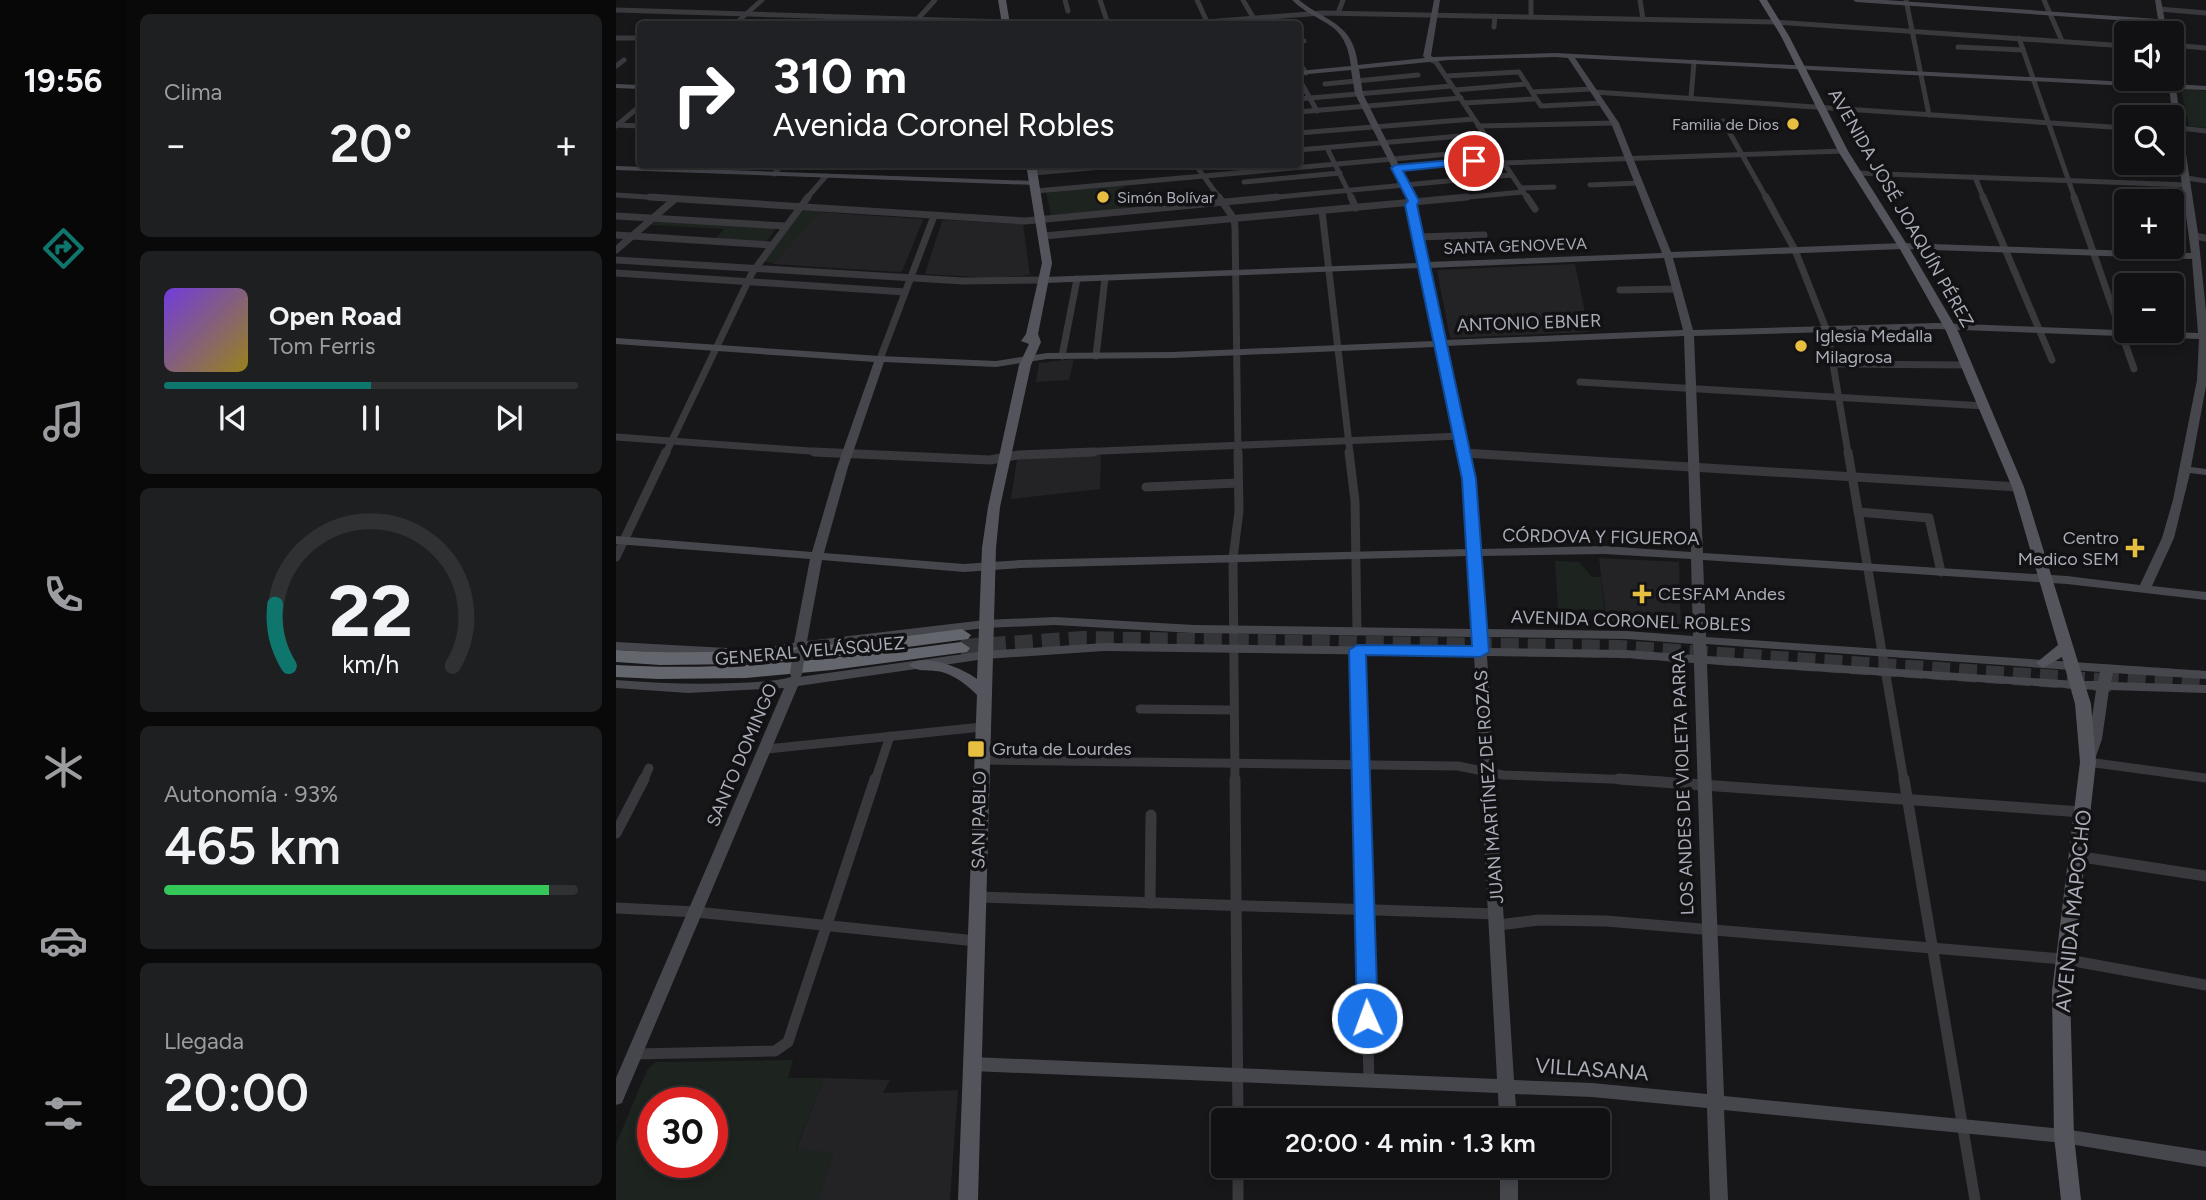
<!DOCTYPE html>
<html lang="es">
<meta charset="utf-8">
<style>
:root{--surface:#111113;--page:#1e1f21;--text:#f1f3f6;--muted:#9c9da0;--line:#303133;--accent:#0f766e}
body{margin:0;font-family:Figtree,sans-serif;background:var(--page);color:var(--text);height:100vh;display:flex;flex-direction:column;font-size:26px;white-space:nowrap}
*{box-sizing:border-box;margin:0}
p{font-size:23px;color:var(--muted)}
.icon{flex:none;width:38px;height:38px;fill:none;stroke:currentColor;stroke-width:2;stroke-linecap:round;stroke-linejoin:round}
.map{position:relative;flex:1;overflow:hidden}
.details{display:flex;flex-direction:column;gap:14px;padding:14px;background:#09090a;width:490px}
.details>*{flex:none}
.hud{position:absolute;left:21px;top:21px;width:665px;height:147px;border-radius:7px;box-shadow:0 4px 10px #0003,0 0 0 2px var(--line);background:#202124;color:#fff;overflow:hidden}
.controls{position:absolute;left:1498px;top:21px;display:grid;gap:14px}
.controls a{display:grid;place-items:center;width:70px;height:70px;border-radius:7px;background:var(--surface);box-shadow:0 4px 10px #0003,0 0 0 2px var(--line);font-size:35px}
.speed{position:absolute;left:21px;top:1087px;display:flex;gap:14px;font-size:35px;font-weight:700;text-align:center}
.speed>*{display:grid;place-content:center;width:91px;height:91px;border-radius:50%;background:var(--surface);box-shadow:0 4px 10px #0003,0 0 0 2px var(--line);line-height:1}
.speed .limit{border:10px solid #d22;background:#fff;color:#111}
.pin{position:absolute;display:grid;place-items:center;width:60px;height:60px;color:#fff;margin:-30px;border:4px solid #fff;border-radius:50%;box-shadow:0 2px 7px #0007}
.me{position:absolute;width:77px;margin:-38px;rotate:358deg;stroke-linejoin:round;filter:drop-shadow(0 0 5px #0008)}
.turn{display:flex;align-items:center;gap:24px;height:147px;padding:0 21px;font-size:32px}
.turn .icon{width:91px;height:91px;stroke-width:2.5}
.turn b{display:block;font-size:49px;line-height:60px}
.big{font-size:52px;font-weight:600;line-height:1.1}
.details .card{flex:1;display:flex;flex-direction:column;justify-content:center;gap:10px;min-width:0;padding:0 24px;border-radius:10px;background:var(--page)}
.details .dial{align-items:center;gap:0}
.dial svg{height:182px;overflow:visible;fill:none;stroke:var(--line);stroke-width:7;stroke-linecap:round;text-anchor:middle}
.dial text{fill:var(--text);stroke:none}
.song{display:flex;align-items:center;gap:21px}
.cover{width:84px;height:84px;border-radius:10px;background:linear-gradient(135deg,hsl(260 70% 55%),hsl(50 70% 35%))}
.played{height:7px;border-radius:4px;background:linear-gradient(90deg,var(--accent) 50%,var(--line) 50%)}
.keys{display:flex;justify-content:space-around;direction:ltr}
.heat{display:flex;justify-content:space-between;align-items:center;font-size:38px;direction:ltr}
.charge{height:10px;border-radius:5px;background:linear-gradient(90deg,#34c759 93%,var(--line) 0)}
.trip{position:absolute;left:595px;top:1108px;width:399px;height:70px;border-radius:7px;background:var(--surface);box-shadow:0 4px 10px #0003,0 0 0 2px var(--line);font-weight:600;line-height:70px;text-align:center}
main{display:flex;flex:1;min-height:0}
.menu{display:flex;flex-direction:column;width:126px;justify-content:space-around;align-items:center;background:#070708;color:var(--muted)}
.menu .icon{width:49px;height:49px}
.menu .active{color:var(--accent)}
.menu b{font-size:32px;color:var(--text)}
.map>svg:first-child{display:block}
.built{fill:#232326}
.green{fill:#1d231e;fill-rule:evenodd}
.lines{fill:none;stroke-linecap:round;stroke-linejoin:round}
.highway-tunnel{stroke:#343539;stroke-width:18;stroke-dasharray:18 9;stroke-linecap:butt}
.street-far3{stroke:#38383d;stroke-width:5}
.street-far2{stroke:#38383d;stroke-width:7}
.street-far1{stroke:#38383d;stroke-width:9}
.street{stroke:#38383d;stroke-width:11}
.secondary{fill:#46474d;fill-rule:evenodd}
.primary{fill:#54555c;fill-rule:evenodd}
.highway{fill:#64666e;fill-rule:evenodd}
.secondary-bridge{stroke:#46474d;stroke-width:12}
.route{fill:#1a73e8;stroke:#114b97;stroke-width:2}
.poi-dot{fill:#e7be40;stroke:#121214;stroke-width:2.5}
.labels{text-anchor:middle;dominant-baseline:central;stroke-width:7;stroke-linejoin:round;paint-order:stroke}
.far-poi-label{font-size:16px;fill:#aaadb8;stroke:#121214;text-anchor:end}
.far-street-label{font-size:16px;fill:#aaadb8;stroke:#121214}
.street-label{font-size:18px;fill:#aaadb8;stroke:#121214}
.poi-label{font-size:18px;fill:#aaadb8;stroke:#121214;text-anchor:start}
.near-street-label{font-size:21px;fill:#aaadb8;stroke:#121214}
</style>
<main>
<nav class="menu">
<b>19:56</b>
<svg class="icon active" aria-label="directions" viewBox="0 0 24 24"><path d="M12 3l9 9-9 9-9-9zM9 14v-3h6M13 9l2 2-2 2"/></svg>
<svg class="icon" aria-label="music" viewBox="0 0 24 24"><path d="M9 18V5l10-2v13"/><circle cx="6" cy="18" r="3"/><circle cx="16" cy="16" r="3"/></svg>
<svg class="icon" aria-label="phone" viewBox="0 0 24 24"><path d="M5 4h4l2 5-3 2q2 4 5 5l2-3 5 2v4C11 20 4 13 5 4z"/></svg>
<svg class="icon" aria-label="climate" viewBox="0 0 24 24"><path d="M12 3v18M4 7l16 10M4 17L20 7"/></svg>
<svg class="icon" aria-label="car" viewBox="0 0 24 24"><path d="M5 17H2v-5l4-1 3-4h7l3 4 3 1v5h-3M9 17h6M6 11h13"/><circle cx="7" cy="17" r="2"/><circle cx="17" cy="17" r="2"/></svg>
<svg class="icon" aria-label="filters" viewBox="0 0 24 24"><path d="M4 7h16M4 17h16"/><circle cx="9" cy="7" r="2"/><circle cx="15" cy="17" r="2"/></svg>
</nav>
<section class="details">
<div class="card"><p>Clima</p>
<div class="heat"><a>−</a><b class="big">20°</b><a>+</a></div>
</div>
<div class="card">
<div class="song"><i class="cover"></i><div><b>Open Road</b><p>Tom Ferris</p></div></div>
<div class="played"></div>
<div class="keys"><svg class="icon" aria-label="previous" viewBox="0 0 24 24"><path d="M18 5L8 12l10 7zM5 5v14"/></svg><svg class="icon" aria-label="pause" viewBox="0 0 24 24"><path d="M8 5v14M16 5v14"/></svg><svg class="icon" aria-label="next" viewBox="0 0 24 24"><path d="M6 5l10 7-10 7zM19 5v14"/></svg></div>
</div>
<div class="card dial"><svg viewBox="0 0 100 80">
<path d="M14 69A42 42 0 1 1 86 69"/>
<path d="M14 69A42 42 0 0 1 8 42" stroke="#0f766e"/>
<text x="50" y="56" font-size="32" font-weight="700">22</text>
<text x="50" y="72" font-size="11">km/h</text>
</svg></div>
<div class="card"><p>Autonomía · 93%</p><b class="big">465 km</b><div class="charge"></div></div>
<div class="card"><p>Llegada</p><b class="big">20:00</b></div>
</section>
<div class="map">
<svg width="1590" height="1200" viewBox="0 0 1590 1200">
<rect width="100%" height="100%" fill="#171719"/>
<!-- built -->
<g class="built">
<polygon points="204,212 305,219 307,220 286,271 283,272 156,264"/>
<polygon points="330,220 407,224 414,275 377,278 309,274 326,221"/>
<polygon points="959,264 973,332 834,338 821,270"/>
<polygon points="458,359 453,380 420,382 423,363"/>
<polygon points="485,454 484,489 395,499 401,459"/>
<polygon points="983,558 1063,562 1065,630 991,626"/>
<polygon points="208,1078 274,1080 267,1093 342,1090 334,1200 202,1200 217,1153 180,1150"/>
</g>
<!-- green -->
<g class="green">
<polygon points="1565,89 1590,91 1590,128 1573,126"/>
<polygon points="507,184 511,208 435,215 430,192"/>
<polygon points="185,210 206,211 157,263 146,262"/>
<polygon points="41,219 161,227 150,242 99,239 108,229 35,225"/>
<polygon points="939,561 963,562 976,577 985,577 988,610 942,609"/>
<path d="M177,1060L172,1078H208L180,1149L217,1153L202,1200H0V1144L31,1070L40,1062ZM37,1102H96V1162H37Z"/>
</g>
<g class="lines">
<!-- highway-tunnel -->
<g class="highway-tunnel">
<polyline points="345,648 468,640 1003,649 1499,683"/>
<polyline points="1485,673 1590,680"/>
</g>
<!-- street-far3 -->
<g class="street-far3">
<polyline points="449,0 452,11"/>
<polyline points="484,0 492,24"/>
<polyline points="581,0 592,24"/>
<polyline points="627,0 641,24"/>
<polyline points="915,0 915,17"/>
<polyline points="1024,0 1027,19"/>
<polyline points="1290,0 1313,115"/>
<polyline points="1428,0 1446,41"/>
<polyline points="1543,9 1590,13"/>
<polyline points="0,10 390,22"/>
<polyline points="722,13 727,0"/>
<polyline points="299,22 319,0"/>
<polyline points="119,24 146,0"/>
<polyline points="564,24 706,13 1159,22 1510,46"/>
<polyline points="878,27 879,16"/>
<polyline points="0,38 24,38"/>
<polyline points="1403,38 1459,199"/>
<polyline points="682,42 688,41"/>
<polyline points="1556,45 1590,48"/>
<polyline points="1342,47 1407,50"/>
<polyline points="815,60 820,62 912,199"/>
<polyline points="682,61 690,73"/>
<polyline points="0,66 8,60"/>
<polyline points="830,76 903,72 925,106 986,103"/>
<polyline points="682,77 701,111"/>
<polyline points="709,84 802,75"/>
<polyline points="839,90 911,84"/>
<polyline points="916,92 976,89"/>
<polyline points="978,92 1510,128"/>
<polyline points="1075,98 1078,62"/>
<polyline points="682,99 836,86"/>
<polyline points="848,103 919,99"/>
<polyline points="682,112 845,98"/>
<polyline points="1107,121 1151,199"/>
<polyline points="0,125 24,126"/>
<polyline points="0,126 24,106"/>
<polyline points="862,126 999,123"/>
<polyline points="1564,128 1590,131"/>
<polyline points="682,133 858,119"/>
<polyline points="711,148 736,199"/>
<polyline points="682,150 868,134"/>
<polyline points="887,163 1227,151"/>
<polyline points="579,164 604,199"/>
<polyline points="780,168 884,158"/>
<polyline points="417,173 521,164"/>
<polyline points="1240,173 1572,185"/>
<polyline points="158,174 167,164"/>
<polyline points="1359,177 1368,199"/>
<polyline points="1571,178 1590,181"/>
<polyline points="628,182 724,173"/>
<polyline points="974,185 1023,183"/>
<polyline points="904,188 938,187"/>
<polyline points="420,191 878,150"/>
<polyline points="0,195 62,199"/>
<polyline points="190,199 210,176"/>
<polyline points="642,199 895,175"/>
<polyline points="831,199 907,192"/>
</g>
<!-- street-far2 -->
<g class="street-far2">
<polyline points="34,197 409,221 661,197"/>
<polyline points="603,197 618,219 619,227 622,453"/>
<polyline points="735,197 740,208"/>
<polyline points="911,197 919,209"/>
<polyline points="1150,197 1179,250 1212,334 1232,453"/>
<polyline points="1367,197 1436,360"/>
<polyline points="1458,197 1518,369"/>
<polyline points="706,211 734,453"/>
<polyline points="0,216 169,226"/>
<polyline points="0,235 155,245"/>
<polyline points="428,236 851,197"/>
<polyline points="1578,236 1590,238"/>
<polyline points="801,237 868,235"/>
<polyline points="0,250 59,199"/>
<polyline points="0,260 347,281 429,280"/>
<polyline points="0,273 289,292"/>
<polyline points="1004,290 1061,289"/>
<polyline points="446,356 461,279"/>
<polyline points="480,356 489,278"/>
<polyline points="264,359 318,216"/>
<polyline points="1217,364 1350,365"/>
<polyline points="964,382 1369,406"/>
<polyline points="0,437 221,453"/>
<polyline points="50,453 136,273 192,197"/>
<polyline points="438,453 844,436"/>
<polyline points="848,453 856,453"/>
</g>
<!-- street-far1 -->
<g class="street-far1">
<polyline points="198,452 374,460 402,455 478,452"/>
<polyline points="733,452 739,501 741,631"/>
<polyline points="1232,452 1288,781"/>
<polyline points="848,453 1402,487"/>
<polyline points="530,487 622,483"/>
<polyline points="1242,512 1313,518 1325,572"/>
<polyline points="0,557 50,452"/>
<polyline points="741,650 745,781"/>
<polyline points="524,709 618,710"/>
<polyline points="151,749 366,727"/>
<polyline points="365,760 842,766 887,775 1046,781"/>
<polyline points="1472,762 1590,778"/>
<polyline points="27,781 33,768"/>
<polyline points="259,781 274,736"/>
<polyline points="619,781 617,558 623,511 622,452"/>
</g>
<!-- street -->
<g class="street">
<polyline points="619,779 622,1120"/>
<polyline points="745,779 753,1081"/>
<polyline points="1003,779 1466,812"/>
<polyline points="1288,779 1359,1200"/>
<polyline points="0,833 28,779"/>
<polyline points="1460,856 1590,876"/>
<polyline points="362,897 881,914"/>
<polyline points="534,903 535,815"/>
<polyline points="0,908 80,912 360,941"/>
<polyline points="882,925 923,920 990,921 1447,959 1590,985"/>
<polyline points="19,1054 159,1051 172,1042 259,779"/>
<polyline points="622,1166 622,1200"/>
</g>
<!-- secondary -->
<g class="secondary">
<path d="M676,0H683C711,23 737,22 742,65L809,58L807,56L818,0H824L815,56L817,57L939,53L1552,84L1551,79H1556V77L1559,79V84L1590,86V90L1560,89L1582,233L1590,311V386L1575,467L1590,469V475L1574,473L1558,538L1536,586L1590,592V600L1451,584L1087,560L1090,637L1590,671V679L1497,673L1495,682L1590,685V693L1493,690L1486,739L1477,765H1467L1465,762L1473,739L1480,690L1091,664L1108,1096L1448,1129L1590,1151V1167L1448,1143L1108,1110L1112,1200H1094L1091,1108L976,1097L899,1094L901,1120H883L882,1093L356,1071L350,1069L348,1064L350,1059L356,1057L881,1079L858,656L488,651L369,659L182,686L8,1098L6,1103L0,1105V1078L168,688L72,693L0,688V680C40,683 79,685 119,683C139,682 160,682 178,676L183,677L369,651L488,643L858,648L857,637L578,633L439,625L369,628L190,649L188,655H178L177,651L161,653L155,649L161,645L178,643L194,559L0,544V536L196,552L221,467L258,362L0,344V338L264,356L380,361L431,353L556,352L818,341L803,268L429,283L424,280L429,277L802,263L791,205L793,201L739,94L735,70L682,75V71L735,66C730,19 703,26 676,0ZM939,57L952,58L995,123L1046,253L811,262L799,205L801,201L747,94L743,69L833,60ZM959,58L1553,88L1575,253L1287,243L1055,252L1003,123ZM1287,249L1576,259L1582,333L1320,323L1077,330L1057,258ZM1048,258L1067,330L828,340L812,268ZM1320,329L1583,339L1581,380L1557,500L1546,538L1524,585L1451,576L1087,553L1078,336ZM1068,336L1075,552L988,546L864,549L861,495L829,346ZM819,347L849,495L852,549L404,560L348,564L208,553L232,467L268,362L380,367L431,359L556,358ZM988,554L1075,559L1077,636L1011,631L869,629L865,556ZM853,556L857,629L578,625L439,617L369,620L191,641L206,560L348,572L404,568ZM870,637L1011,639L1077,644L1078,655L1010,650L870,648ZM1090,644L1484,672L1482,681H1460L1091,656ZM871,656L1010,658L1078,663L1091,1094L976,1083L898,1080Z"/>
<polygon points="1237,0 1269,0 1542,19 1539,0 1545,0 1551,33 1545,33 1543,23 1240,2"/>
<polygon points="0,84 24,85 24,89 0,88"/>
<polygon points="0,166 418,181 422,183 418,185 0,170"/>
<polygon points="0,642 111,648 117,652 111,656 0,650"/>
<rect x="884" y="1166" width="18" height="34"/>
</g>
<!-- primary -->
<g class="primary">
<polygon points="382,0 390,0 394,24 386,24"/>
<polygon points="1143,0 1151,0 1173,36 1232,151 1295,251 1342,331 1408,487 1475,704 1480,762 1454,991 1458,1136 1465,1200 1445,1200 1438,1136 1436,991 1464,762 1459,704 1446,657 1427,668 1420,663 1442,645 1396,487 1330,331 1285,251 1222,151 1165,36"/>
<path d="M410,164H420L436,263L422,334L425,342L415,365L384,507L380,548L362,1200H342L361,695C351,685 340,676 326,672C315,669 301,673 293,665C307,652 347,668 361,679L366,548L372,507L403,365L413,344L405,341L410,334L426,263Z"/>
</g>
<!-- highway -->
<g class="highway">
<path d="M346,629L355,635L352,639L216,657L130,664L44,665L0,662V650C117,658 230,644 346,629Z"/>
<path d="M345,642L354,648L351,652L216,670L130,678L43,679L0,677V665C116,672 230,657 345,642Z"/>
</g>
<!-- secondary-bridge -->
<polyline class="secondary-bridge" points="180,673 183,654"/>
</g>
<!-- route -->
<polygon class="route" points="858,158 862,159 862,163 787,171 803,201 801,205 860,479 873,652 864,657 750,655 762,1018 759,1024 751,1026 744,1024 741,1018 733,650 741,645 856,646 846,479 789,205 792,201 775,168 780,165"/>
<!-- markers -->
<g class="poi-dot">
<circle cx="1177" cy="124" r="7"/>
<circle cx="487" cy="197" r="7"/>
<circle cx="1185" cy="346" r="7"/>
<path d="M1515.5 537.5h7v7h7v7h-7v7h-7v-7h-7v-7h7z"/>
<path d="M1022.5 583.5h7v7h7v7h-7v7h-7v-7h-7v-7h7z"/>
<rect x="351" y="740" width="18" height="18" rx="3.5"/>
</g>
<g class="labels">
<!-- far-poi labels -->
<g class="far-poi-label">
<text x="1163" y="124">Familia de Dios</text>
<text x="501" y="197" text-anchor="start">Simón Bolívar</text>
</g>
<!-- far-street labels -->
<g class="far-street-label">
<text transform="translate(899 246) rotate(-2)">SANTA GENOVEVA</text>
</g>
<!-- street labels -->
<g class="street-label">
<text transform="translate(1285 208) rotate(60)">AVENIDA JOSÉ JOAQUÍN PÉREZ</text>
<text transform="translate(913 323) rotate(-2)">ANTONIO EBNER</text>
<text transform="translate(985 537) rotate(1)">CÓRDOVA Y FIGUEROA</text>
<text transform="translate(1015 621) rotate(2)">AVENIDA CORONEL ROBLES</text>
<text transform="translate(194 651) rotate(-5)">GENERAL VELÁSQUEZ</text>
<text transform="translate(126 755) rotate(-67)">SANTO DOMINGO</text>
<text transform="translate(1067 783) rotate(-92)">LOS ANDES DE VIOLETA PARRA</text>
<text transform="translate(873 787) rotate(-94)">JUAN MARTÍNEZ DE ROZAS</text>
<text transform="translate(363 820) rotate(-89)">SAN PABLO</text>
</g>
<!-- poi labels -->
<g class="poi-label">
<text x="1199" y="336">Iglesia Medalla<tspan x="1199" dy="21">Milagrosa</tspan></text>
<text x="1503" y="538" text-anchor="end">Centro<tspan x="1503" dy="21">Medico SEM</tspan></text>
<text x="1042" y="594">CESFAM Andes</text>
<text x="376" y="749">Gruta de Lourdes</text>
</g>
<!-- near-street labels -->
<g class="near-street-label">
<text transform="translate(1457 911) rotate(-84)">AVENIDA MAPOCHO</text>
<text transform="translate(976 1069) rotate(4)">VILLASANA</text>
</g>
</g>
</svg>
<div class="controls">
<a><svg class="icon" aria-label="sound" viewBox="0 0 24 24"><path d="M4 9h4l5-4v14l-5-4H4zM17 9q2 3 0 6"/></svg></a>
<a><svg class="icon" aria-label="search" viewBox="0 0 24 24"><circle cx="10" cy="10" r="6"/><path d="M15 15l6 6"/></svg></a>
<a>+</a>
<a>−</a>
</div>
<div class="speed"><div class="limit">30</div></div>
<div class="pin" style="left:858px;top:161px;background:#d93025"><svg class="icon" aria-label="arrive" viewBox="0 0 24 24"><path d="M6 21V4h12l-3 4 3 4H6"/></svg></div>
<svg class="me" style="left:751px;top:1018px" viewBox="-20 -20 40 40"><circle r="17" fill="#1a73e8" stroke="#fff" stroke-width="3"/><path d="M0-11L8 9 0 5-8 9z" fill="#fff"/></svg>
<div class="trip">20:00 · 4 min · 1.3 km</div>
<div class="hud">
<div class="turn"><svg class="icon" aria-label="right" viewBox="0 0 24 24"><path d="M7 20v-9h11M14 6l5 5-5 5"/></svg><div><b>310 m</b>Avenida Coronel Robles</div></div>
</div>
</div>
</main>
